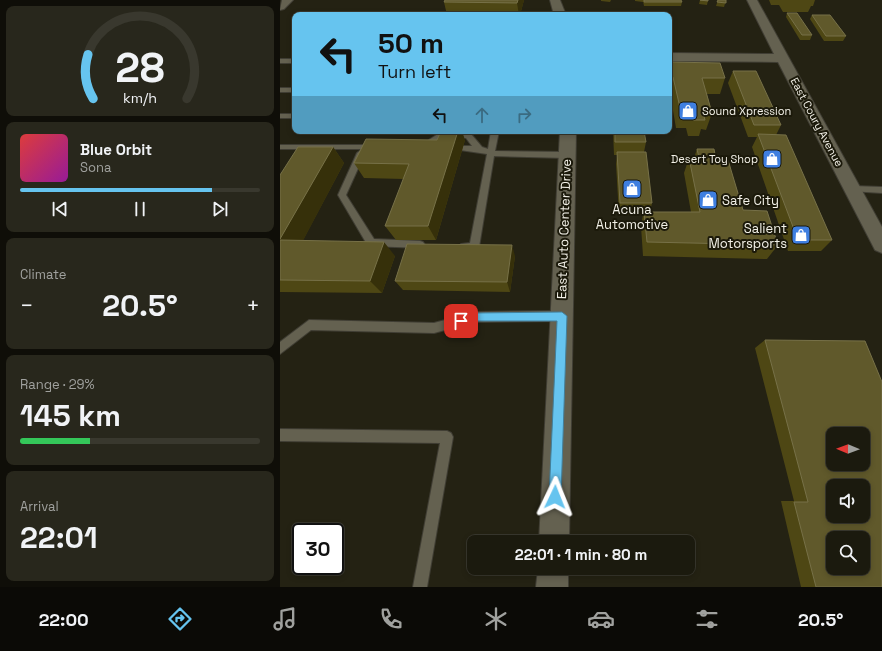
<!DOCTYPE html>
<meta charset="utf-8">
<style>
:root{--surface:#1b1a0e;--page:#28271c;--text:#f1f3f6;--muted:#a0a19e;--line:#39382e;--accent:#66c4ef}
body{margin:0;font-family:"Space Grotesk",sans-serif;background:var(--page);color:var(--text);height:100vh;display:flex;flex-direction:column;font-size:15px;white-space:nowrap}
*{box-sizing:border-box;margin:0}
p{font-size:13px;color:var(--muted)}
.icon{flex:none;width:22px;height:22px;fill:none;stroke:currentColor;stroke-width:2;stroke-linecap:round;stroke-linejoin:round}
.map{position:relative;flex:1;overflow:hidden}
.panel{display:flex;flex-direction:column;gap:6px;padding:6px;background:#0f0e08;width:280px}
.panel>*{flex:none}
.guide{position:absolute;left:12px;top:12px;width:380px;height:122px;border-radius:8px;box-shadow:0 2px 6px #0003,0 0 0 1px var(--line);background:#66c4ef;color:#111;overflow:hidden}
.needle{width:26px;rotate:271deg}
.tools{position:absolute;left:546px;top:427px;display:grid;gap:8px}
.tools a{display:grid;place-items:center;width:44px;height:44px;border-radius:8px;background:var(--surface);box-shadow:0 2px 6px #0003,0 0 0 1px var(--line);font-size:20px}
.speed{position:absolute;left:12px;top:523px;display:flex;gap:8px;font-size:20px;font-weight:700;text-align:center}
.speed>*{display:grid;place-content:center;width:52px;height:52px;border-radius:50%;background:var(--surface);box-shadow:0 2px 6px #0003,0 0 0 1px var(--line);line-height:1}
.speed .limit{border:2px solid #111;border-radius:6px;background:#fff;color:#111}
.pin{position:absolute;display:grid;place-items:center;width:34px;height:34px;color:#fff;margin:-17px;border-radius:8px;box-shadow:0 2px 6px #0006}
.me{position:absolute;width:44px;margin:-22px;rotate:2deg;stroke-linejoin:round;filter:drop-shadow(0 0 3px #0008)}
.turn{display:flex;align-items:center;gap:14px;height:84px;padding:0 20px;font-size:18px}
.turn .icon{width:52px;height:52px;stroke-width:2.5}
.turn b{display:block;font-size:28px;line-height:34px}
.lanes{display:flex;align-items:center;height:38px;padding:0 20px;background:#0003;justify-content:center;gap:20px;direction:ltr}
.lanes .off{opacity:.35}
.big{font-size:30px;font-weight:600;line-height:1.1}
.panel .card{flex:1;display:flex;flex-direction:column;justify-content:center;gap:6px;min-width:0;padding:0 14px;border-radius:8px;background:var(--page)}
.panel .dial{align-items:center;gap:0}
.dial svg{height:104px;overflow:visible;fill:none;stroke:var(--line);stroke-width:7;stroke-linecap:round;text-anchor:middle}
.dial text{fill:var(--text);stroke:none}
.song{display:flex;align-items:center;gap:12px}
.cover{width:48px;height:48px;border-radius:6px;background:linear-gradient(135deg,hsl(0 70% 55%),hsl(300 70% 35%))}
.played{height:4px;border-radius:2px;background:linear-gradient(90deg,var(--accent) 80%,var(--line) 80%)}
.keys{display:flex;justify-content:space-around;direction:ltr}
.heat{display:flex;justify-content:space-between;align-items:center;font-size:22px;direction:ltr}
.charge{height:6px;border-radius:3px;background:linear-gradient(90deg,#34c759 29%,var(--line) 0)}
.trip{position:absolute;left:187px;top:535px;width:228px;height:40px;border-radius:8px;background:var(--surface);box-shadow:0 2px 6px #0003,0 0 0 1px var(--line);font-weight:600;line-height:40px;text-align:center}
.tab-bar{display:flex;height:64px;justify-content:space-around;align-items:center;background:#0b0a06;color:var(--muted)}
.tab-bar .icon{width:28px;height:28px}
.tab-bar .current{color:var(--accent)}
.tab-bar b{font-size:18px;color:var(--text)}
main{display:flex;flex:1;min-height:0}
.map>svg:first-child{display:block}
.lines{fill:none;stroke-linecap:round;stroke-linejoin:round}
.lane-casing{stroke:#403e34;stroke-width:2}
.street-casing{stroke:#403e34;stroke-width:2}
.lane{fill:#646150;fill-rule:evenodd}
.street{fill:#646150;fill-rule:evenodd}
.wall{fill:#4e4714}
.shaded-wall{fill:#36300a}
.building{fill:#60592b;stroke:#777148;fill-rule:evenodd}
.route{fill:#66c4ef;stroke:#427f9b}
.labels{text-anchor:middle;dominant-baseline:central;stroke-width:4;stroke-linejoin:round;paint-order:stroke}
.far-poi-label{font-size:11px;fill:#f3f1e8;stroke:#1b190a;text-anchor:start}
.far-street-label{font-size:11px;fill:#f3f1e8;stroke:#1b190a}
.poi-label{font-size:13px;fill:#f3f1e8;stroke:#1b190a;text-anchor:start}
.street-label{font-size:13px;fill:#f3f1e8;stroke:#1b190a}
</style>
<main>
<section class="panel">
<div class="card dial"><svg viewBox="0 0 100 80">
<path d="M14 69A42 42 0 1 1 86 69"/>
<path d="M14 69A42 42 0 0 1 10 35" stroke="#66c4ef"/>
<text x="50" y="56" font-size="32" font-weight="700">28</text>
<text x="50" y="72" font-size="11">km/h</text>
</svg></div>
<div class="card">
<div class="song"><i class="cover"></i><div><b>Blue Orbit</b><p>Sona</p></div></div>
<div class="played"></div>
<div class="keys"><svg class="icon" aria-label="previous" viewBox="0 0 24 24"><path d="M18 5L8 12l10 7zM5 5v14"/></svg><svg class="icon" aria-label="pause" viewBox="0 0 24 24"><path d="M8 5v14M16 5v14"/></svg><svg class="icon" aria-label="next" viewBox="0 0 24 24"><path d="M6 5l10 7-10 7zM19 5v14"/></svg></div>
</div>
<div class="card"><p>Climate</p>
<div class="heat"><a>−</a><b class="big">20.5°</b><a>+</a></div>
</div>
<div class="card"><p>Range · 29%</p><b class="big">145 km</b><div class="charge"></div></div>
<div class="card"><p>Arrival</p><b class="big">22:01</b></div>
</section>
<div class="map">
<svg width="602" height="587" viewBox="0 0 602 587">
<rect width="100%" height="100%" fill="#242213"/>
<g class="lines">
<defs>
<g id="lane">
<rect x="0" y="59" width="15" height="4"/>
<rect x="0" y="88" width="15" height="4"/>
<rect x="0" y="114" width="15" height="4"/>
<path d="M211,131H219L215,151L286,152L290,155L286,158L214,156L199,247C195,253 183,253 179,247L181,244L190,243L207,154L180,150V146H192L186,138H162L145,149H139L138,147L158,134H191L202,147L208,149Z"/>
<polygon points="0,145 90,145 94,147 90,149 0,149"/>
<polygon points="81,150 85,153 66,195 94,239 140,241 143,242 145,245 143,248 88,246 58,195 77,153"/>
<polygon points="573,186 602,187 602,193 570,191 569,189"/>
<polygon points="282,311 286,313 287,316 286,319 282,321 195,322 154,333 31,330 0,354 0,342 29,320 154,323 195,312"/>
<polygon points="0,429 167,431 171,433 173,437 147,587 133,587 160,443 0,441"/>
</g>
<g id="street">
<polygon points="2,0 13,0 4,9 0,10"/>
<polygon points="270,0 280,0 286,15 274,15"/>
<polygon points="467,0 477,0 602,227 602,253 595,250 498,62 389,61 389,53 494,54"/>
<polygon points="280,131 296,131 289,542 259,542"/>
<polygon points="258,568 288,568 288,587 256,587"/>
</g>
</defs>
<!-- lane casing -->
<use href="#lane" class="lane-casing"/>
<!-- street casing -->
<use href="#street" class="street-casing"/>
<!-- lane -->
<use href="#lane" class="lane"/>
<!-- street -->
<use href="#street" class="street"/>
</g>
<!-- wall -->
<g class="wall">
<polygon points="165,0 244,0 240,15 167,15 164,2"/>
<polygon points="321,0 331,0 330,2 321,1"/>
<polygon points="355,0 401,0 402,2 401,6 364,6 363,1 363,2 355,1"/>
<polygon points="420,0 428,0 427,5 419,4"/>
<polygon points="438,0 446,0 444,7 436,6"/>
<polygon points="489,0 535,0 533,6 531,6 528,12 503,12 499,5 491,5"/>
<polygon points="507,13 532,35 530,40 520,40 506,17"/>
<polygon points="532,15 566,36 563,41 544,41 530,19"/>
<polygon points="389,62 445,78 440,94 427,94 432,113 426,130 421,129 419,136 408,136 406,128 396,128 390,93 389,93"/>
<polygon points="453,71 501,125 496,135 552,240 541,251 508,251 472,147 477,137 468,137 448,83"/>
<polygon points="333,131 364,131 366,142 364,152 372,203 370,212 411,212 404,173 409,158 414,158 417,149 436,160 463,210 498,245 487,259 363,256 361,226 363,215 339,215 336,164 337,155 334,155"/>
<polygon points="185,140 156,240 116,240 105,226 124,179 84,178 74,163"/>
<polygon points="53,147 64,163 23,240 115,256 102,293 0,292 0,175"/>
<polygon points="235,256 230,292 123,290 115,281"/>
<polygon points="485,340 602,587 521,587 501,501 514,501 475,348"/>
</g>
<!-- shaded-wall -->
<g class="shaded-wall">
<polygon points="238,0 244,0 240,15 239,15 237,3"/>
<polygon points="178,131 182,131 185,140 156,240 148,226"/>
<polygon points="53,147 64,163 16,254 0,240 0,239"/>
<polygon points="104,242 115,256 102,293 90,281"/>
<polygon points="232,245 235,256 230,292 227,282"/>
</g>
<!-- building -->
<g class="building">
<polygon points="165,0 238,0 237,3 164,2"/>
<polygon points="364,0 401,0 402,2 364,2"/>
<polygon points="420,0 428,0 428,1"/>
<polygon points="438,0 446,0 446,3 437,2"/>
<polygon points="507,13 517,13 532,35 522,35"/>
<polygon points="532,15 550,15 566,36 546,36"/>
<polygon points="389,62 440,63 445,78 422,78 432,113 423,113 425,120 413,120 411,112 401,112 393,77 389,77"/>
<polygon points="453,71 476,71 501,125 474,125"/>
<polygon points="161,131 178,131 148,226 105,226 129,164 74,163 86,139 157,140"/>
<polygon points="335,131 364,131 366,142 335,142"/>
<polygon points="478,134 506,135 552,240 518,240"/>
<polygon points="18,147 53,147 0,239 0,175"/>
<polygon points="417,149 434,149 436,160 448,160 463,210 487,211 498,245 367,242 364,212 420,212 409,158 419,158"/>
<polygon points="337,152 366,152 372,203 340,203"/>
<polygon points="0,240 104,242 90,281 0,280"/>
<polygon points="127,244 232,245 227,282 115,281"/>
<path d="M485,340L585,341L602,382V587H536L514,502H528ZM553,434H583V464H553ZM553,486H583V516H553ZM553,538H583V568H553Z"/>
</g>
<!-- route -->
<polygon class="route" points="282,312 287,316 281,497 280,501 275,503 271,501 269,497 277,321 195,321 181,325 176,321 178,318 195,313"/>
<!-- icons -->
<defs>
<symbol id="shop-square" viewBox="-11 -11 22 22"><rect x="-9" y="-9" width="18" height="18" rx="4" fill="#3f7fe0" stroke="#1b190a"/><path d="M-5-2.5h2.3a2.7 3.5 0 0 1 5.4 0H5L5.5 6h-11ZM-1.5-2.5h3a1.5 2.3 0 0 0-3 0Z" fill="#fff"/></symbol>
</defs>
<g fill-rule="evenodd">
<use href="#shop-square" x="397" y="100" width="22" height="22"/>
<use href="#shop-square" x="481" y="148" width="22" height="22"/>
<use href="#shop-square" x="341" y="178" width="22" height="22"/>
<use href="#shop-square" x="417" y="189" width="22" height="22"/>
<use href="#shop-square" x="510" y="224" width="22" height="22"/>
</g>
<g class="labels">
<!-- far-poi labels -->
<g class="far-poi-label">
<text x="422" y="111">Sound Xpression</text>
<text x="478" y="159" text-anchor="end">Desert Toy Shop</text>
</g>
<!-- far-street labels -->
<g class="far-street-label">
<text transform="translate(537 122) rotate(62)">East Coury Avenue</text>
</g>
<!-- poi labels -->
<g class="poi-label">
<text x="442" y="200">Safe City</text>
<text x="352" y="209" text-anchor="middle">Acuna<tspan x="352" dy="15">Automotive</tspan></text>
<text x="507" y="228" text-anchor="end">Salient<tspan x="507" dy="15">Motorsports</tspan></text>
</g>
<!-- street labels -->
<g class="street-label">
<text transform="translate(284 229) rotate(-88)">East Auto Center Drive</text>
</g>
</g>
</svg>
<div class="tools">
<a><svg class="needle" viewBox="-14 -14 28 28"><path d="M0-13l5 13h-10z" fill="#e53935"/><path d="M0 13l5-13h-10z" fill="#a0a19e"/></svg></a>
<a><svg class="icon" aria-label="sound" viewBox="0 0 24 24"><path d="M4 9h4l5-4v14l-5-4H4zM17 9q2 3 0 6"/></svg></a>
<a><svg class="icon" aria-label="search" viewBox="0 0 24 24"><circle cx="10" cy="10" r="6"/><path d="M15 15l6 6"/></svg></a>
</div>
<div class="speed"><div class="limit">30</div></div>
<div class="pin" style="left:181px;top:321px;background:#d93025"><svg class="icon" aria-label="arrive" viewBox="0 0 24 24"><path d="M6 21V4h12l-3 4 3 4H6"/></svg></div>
<svg class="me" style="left:275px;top:497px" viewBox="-20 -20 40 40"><path d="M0-17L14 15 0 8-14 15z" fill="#66c4ef" stroke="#fff" stroke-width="4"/></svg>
<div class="trip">22:01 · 1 min · 80 m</div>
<div class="guide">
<div class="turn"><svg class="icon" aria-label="left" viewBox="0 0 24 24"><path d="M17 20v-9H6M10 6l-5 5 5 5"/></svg><div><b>50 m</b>Turn left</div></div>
<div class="lanes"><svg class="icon" aria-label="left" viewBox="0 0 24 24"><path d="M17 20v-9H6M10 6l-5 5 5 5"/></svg><svg class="icon off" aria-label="ahead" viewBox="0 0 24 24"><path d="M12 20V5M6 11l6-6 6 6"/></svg><svg class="icon off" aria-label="right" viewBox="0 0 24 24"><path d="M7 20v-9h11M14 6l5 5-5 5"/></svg></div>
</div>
</div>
</main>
<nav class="tab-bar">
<b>22:00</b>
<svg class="icon current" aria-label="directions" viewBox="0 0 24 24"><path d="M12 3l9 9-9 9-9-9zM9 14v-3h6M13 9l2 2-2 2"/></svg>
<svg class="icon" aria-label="music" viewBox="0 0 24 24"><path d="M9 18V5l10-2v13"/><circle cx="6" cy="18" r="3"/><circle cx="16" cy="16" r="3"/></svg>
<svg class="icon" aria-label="phone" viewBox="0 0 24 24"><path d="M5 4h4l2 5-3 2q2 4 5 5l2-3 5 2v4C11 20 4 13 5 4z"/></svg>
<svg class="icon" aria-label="climate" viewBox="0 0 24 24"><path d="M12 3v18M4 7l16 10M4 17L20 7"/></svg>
<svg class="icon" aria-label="car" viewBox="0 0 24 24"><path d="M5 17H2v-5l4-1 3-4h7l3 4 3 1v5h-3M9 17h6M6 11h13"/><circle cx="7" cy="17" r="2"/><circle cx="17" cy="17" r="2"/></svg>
<svg class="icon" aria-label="filters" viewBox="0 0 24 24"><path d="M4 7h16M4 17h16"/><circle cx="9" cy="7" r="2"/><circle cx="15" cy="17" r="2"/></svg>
<b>20.5°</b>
</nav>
